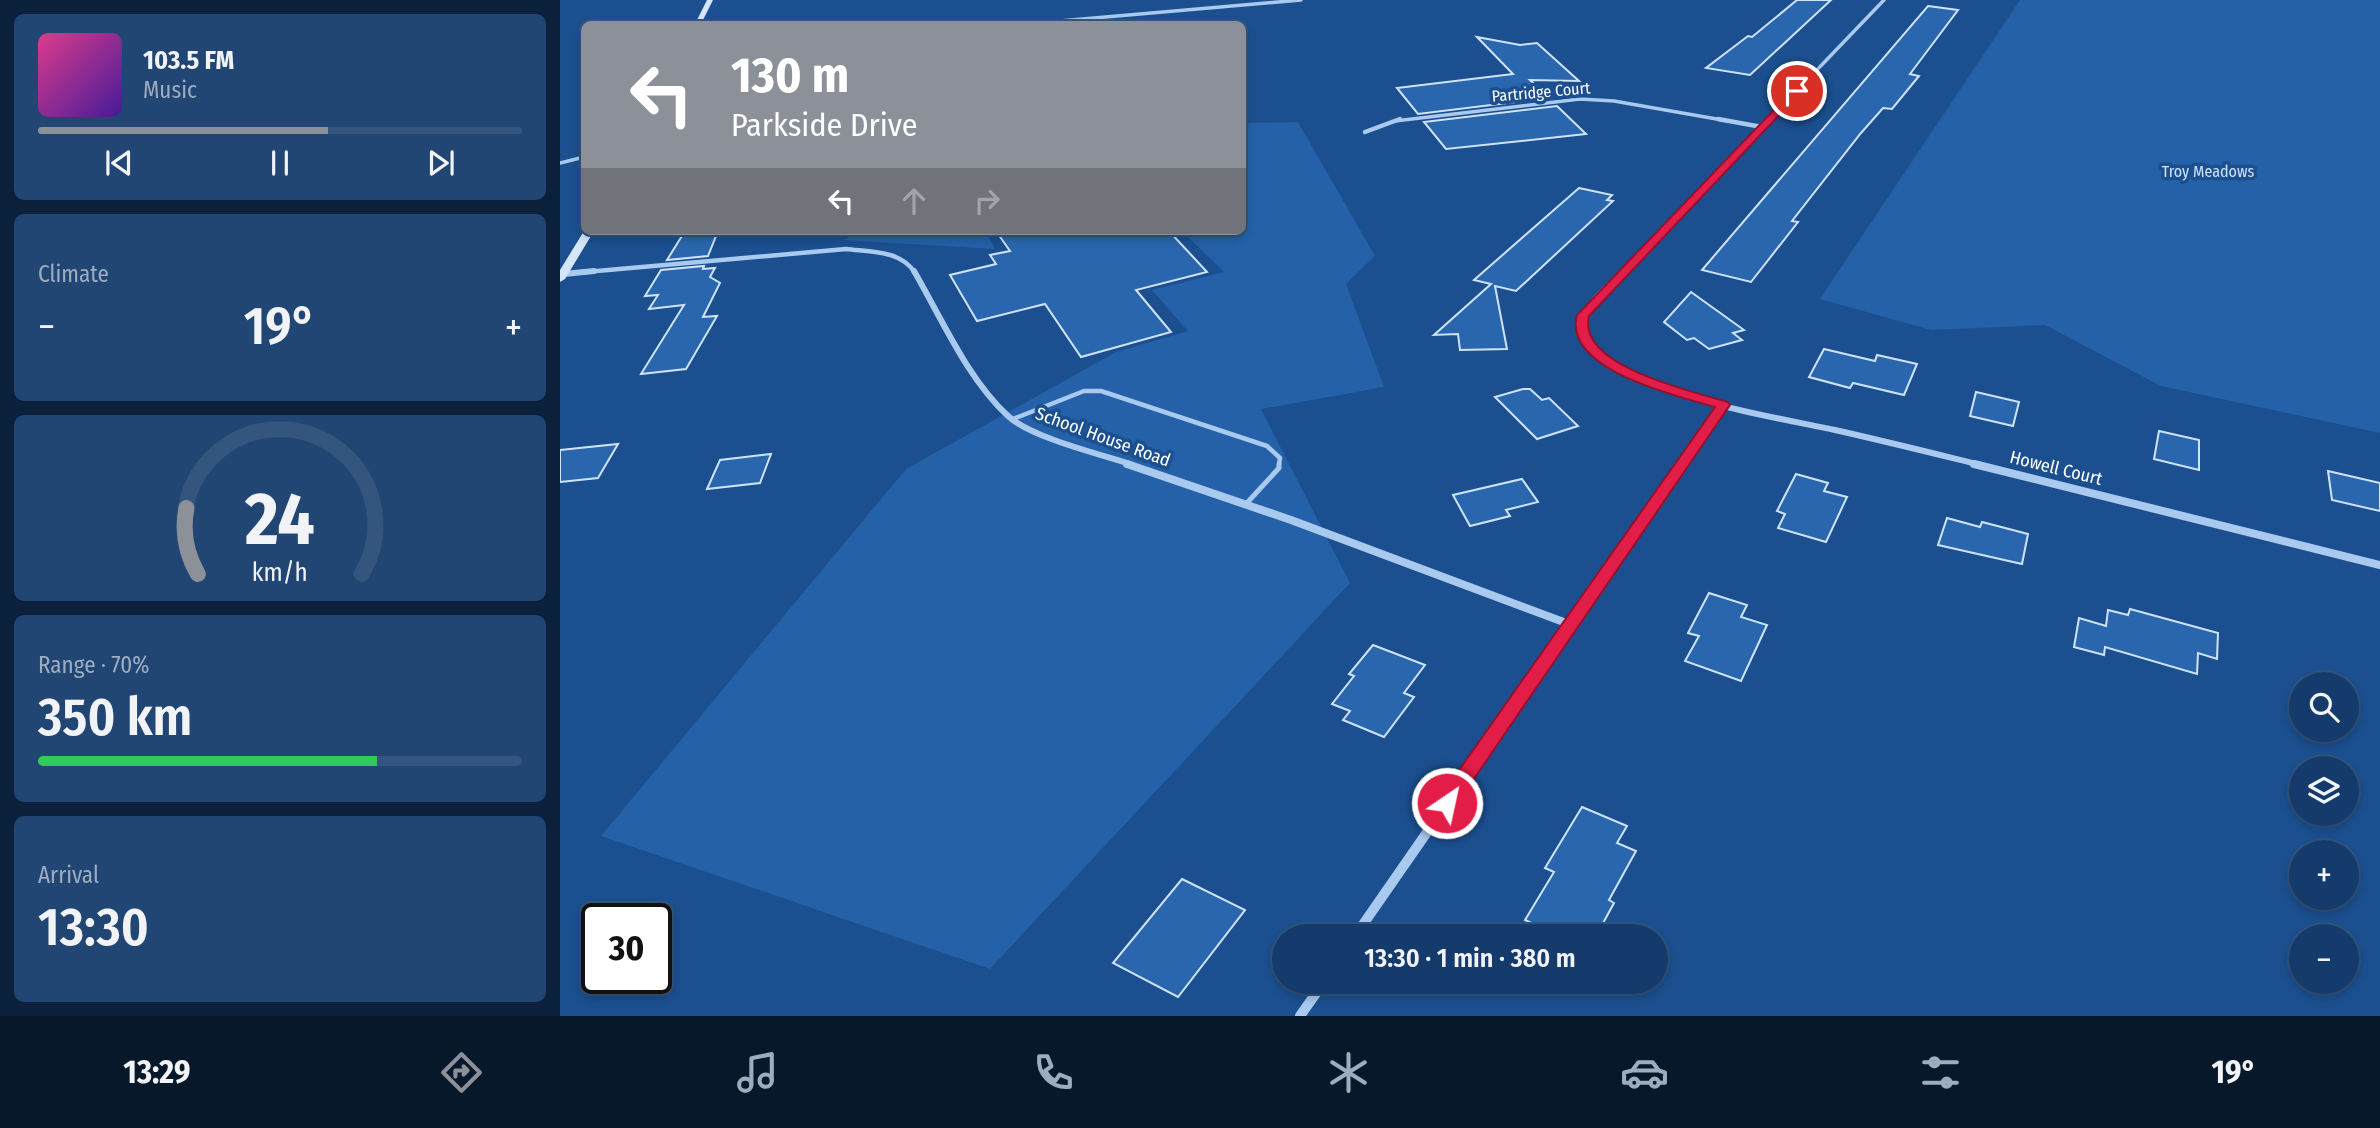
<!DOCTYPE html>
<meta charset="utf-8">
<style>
:root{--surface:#143b6b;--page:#214673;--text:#f1f3f6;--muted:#9dadc1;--line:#33557e;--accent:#8c9099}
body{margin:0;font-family:"Fira Sans Condensed",sans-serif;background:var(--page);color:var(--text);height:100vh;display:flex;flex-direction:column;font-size:26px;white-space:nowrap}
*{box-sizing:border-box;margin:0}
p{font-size:23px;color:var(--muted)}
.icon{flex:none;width:38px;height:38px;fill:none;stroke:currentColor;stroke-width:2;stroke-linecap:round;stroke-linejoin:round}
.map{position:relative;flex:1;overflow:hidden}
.panel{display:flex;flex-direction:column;gap:14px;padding:14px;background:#0b203b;width:560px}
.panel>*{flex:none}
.hud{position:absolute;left:21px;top:21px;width:665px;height:214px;border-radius:10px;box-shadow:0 4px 10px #0003,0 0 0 2px var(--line);background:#8c9099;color:#fff;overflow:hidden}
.fabs{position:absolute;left:1729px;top:672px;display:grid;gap:14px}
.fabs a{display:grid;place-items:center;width:70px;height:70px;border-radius:50%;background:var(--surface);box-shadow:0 4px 10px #0003,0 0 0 2px var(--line);font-size:35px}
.speed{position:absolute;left:21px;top:903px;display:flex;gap:14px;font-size:35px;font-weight:700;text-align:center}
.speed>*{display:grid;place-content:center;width:91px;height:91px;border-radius:50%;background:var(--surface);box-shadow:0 4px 10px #0003,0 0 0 2px var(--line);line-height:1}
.speed .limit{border:4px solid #111;border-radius:10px;background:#fff;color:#111}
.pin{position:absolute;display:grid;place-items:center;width:60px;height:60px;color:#fff;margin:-30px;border:4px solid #fff;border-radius:50%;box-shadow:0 2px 7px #0007}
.me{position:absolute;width:77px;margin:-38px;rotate:34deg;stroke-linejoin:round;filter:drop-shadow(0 0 5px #0008)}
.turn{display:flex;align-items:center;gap:24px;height:147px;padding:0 35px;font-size:32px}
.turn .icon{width:91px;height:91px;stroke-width:2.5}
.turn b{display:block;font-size:49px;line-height:60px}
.lanes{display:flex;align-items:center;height:66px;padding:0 35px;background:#0003;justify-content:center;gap:35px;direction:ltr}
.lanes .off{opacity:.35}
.big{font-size:52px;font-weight:600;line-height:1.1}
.panel .widget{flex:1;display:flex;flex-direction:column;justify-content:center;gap:10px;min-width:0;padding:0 24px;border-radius:10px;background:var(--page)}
.panel .dial{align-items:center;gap:0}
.dial svg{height:182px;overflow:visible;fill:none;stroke:var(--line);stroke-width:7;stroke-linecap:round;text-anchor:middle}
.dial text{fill:var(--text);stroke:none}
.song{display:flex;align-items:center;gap:21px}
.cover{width:84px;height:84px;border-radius:10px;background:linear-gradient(135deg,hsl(330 70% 55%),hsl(260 70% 35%))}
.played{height:7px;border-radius:4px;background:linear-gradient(90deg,var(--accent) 60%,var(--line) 60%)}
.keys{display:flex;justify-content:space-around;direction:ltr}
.heat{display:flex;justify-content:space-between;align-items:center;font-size:38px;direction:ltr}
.charge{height:10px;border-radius:5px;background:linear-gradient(90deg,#34c759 70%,var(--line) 0)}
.trip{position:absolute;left:712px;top:924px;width:396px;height:70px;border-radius:35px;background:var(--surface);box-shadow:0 4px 10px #0003,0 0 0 2px var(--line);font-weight:600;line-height:70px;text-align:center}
.tabs{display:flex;height:112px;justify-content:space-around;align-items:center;background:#08182b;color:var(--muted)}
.tabs .icon{width:49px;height:49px}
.tabs .current{color:var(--accent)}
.tabs b{font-size:32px;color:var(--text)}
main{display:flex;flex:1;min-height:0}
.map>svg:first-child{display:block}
.green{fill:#2461a8}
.building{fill:#2a66ad;stroke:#cfe3fa;stroke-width:2}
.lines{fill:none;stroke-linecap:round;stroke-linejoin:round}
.lane-far2{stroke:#a9c9ee;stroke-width:3.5}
.lane-far1{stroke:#a9c9ee;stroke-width:4.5}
.lane{stroke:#a9c9ee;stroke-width:5}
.street-far4{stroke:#a9c9ee;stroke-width:3.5}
.street-far3{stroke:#a9c9ee;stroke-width:4.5}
.street-far2{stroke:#a9c9ee;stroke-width:6}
.street-far1{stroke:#a9c9ee;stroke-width:8}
.street{stroke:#a9c9ee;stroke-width:10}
.secondary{fill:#d6e6fa;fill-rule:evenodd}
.route{fill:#e11d48;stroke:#92132f;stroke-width:2}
.labels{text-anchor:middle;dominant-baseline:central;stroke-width:7;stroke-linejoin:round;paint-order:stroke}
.far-street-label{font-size:16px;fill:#fff;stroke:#1b4f8f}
.far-park-label{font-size:16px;fill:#cfe3fa;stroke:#1b4f8f}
.street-label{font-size:18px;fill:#fff;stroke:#1b4f8f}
</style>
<main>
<section class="panel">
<div class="widget">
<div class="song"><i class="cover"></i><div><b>103.5 FM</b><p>Music</p></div></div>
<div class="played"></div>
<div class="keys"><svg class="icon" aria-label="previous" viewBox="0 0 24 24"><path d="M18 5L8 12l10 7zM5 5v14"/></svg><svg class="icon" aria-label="pause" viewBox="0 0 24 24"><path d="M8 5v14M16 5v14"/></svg><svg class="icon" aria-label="next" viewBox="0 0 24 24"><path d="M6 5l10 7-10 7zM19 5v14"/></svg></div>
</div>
<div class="widget"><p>Climate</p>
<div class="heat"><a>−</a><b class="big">19°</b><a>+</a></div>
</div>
<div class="widget dial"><svg viewBox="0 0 100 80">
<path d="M14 69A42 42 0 1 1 86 69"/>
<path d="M14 69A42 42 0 0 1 9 40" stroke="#8c9099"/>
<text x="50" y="56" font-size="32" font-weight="700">24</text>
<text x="50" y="72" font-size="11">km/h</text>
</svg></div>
<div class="widget"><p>Range · 70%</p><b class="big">350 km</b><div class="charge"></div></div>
<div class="widget"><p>Arrival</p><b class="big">13:30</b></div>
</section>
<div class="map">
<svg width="1820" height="1016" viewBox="0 0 1820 1016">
<rect width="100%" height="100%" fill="#1b4f8f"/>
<!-- green -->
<g class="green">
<polygon points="1460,0 1820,0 1820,433 1601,386 1485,325 1371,330 1260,299"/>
<polygon points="738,122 815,256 786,284 824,387 701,409 790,583 430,969 41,836 346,469 556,352 628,331 592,290 664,272 622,231 682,231 683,123"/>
<polygon points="302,231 425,231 435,249 282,240"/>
</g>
<!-- building -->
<g class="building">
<polygon points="1237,0 1271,0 1190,75 1146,68 1188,36 1192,37"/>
<polygon points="1368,6 1398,10 1350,74 1359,76 1332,109 1323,108 1301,133 1232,221 1238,222 1191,282 1142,270"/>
<polygon points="917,37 960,45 977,43 1019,81 970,80 989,98 858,114 837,88 953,74"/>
<polygon points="997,106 1026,134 886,149 864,122"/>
<polygon points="1019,188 1052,195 1047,200 1053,201 956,291 935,286 947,349 900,350 898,334 874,335 931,284 914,280"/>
<polygon points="125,231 158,231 148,256 107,260"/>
<polygon points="436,231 609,231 647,272 576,290 611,332 521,357 485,304 417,321 390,275 436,264 430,255 450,251"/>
<polygon points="144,266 143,269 155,268 150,277 160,283 143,317 157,316 126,369 81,374 124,305 89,309 98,295 85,296 101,270"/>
<polygon points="1131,292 1184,330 1173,333 1182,340 1149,349 1134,338 1127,340 1104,322"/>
<polygon points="1264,349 1315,361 1317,355 1357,364 1344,395 1293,383 1290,388 1249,377"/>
<polygon points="963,389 970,389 982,400 989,398 1018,426 977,439 935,397"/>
<polygon points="1416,392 1459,402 1453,426 1410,416"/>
<polygon points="1599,431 1639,440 1639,470 1594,459"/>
<polygon points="58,444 38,478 0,482 0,450"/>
<polygon points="211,454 200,483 147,489 160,460"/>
<polygon points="1768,471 1820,483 1820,511 1772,500"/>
<polygon points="1236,474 1268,483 1264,491 1287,497 1266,542 1218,528 1225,514 1217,511"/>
<polygon points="962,479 978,502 946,510 950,516 910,526 893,495"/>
<polygon points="1387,518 1420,527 1422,522 1468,534 1462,564 1378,545"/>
<polygon points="1149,593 1187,605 1181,617 1207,625 1181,681 1125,661 1139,636 1128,633"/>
<polygon points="1570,609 1658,633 1657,659 1638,653 1637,674 1545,647 1544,655 1514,647 1519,618 1546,626 1548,610 1568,615"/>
<polygon points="813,645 865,665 844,693 854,697 824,737 783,720 790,711 772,704 794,676 789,674"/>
<polygon points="1022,807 1067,826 1057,843 1076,851 1049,900 1054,903 1036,936 1000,936 965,920 994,872 985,868"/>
<polygon points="622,879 685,910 618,997 553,963"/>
</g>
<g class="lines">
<!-- lane-far2 -->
<polyline class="lane-far2" points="0,163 24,157"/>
<!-- lane-far1 -->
<polyline class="lane-far1" points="453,419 524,391 541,391 707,446 720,458 719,465"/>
<!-- lane -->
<polyline class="lane" points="686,504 719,468 719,464"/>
<!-- street-far4 -->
<g class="street-far4">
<polyline points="465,24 741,0"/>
<polyline points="835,121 1020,99 1054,101 1168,121"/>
<polyline points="1208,121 1324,0"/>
</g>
<!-- street-far3 -->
<g class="street-far3">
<polyline points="1158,119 1202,127"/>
<polyline points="805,132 840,119"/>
<path d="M14,273L286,249C310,252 341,250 355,273"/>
<polyline points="1062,273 1209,119"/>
</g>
<!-- street-far2 -->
<g class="street-far2">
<path d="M354,271C382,319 407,378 448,416C472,438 540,454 573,465"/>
<path d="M1063,271C1050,286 1023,304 1023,326C1023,389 1227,419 1275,430C1324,441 1372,453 1421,465"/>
<polyline points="4,274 34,271"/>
<polyline points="1121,465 1163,405"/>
</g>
<!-- street-far1 -->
<g class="street-far1">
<polyline points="567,464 731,520 1009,624"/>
<polyline points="1414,464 1820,565"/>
<polyline points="952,709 1122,464"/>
</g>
<!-- street -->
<g class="street">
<polyline points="795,936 954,707"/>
<polyline points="740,1016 764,982"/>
</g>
<!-- secondary -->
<g class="secondary">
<polygon points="147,0 153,0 141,24 135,24"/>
<polygon points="24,231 34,231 5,279 0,282 0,270"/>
</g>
</g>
<!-- route -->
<path class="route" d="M1234,89L1242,91L1029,316C1016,366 1134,392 1168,402L1170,405L894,808L887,811L880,808L876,803L880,797L1155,407C1118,396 1002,370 1017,315Z"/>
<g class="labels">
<!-- far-street labels -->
<g class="far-street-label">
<text transform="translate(981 92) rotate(-5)">Partridge Court</text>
</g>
<!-- far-park labels -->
<g class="far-park-label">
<text x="1648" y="171">Troy Meadows</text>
</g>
<!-- street labels -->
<g class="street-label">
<text transform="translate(543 437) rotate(20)">School House Road</text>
<text transform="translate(1496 468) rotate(14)">Howell Court</text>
</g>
</g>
</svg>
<div class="fabs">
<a><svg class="icon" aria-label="search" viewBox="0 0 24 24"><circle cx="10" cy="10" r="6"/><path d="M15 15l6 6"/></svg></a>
<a><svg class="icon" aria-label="layers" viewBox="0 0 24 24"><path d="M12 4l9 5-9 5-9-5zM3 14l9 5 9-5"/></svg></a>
<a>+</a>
<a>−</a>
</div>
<div class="speed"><div class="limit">30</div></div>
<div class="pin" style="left:1237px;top:91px;background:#d93025"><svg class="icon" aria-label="arrive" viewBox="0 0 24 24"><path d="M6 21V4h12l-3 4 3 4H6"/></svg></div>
<svg class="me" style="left:887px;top:803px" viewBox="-20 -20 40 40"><circle r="17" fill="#e11d48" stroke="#fff" stroke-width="3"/><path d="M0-11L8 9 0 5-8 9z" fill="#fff"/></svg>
<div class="trip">13:30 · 1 min · 380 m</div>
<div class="hud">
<div class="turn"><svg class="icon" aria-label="left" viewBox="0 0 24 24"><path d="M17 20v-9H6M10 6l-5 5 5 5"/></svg><div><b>130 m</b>Parkside Drive</div></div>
<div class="lanes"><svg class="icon" aria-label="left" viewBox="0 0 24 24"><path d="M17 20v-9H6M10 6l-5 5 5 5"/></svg><svg class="icon off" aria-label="ahead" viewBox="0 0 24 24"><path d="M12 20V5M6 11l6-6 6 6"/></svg><svg class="icon off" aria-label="right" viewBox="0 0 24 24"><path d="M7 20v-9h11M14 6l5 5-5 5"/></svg></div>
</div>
</div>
</main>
<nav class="tabs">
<b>13:29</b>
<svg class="icon current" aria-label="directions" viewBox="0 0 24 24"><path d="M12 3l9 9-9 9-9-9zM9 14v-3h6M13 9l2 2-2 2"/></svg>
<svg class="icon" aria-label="music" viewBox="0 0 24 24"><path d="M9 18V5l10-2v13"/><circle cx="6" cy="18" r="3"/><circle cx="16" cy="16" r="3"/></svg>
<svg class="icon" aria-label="phone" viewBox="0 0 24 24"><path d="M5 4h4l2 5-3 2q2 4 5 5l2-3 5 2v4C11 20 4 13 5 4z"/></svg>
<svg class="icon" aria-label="climate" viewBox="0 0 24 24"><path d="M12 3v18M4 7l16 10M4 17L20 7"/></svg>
<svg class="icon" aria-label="car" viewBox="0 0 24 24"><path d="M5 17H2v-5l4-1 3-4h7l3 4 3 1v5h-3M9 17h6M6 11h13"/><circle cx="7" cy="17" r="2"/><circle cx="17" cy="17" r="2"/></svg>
<svg class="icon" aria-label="filters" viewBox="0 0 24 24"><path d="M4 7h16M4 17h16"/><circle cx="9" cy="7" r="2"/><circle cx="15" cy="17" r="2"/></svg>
<b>19°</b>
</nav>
